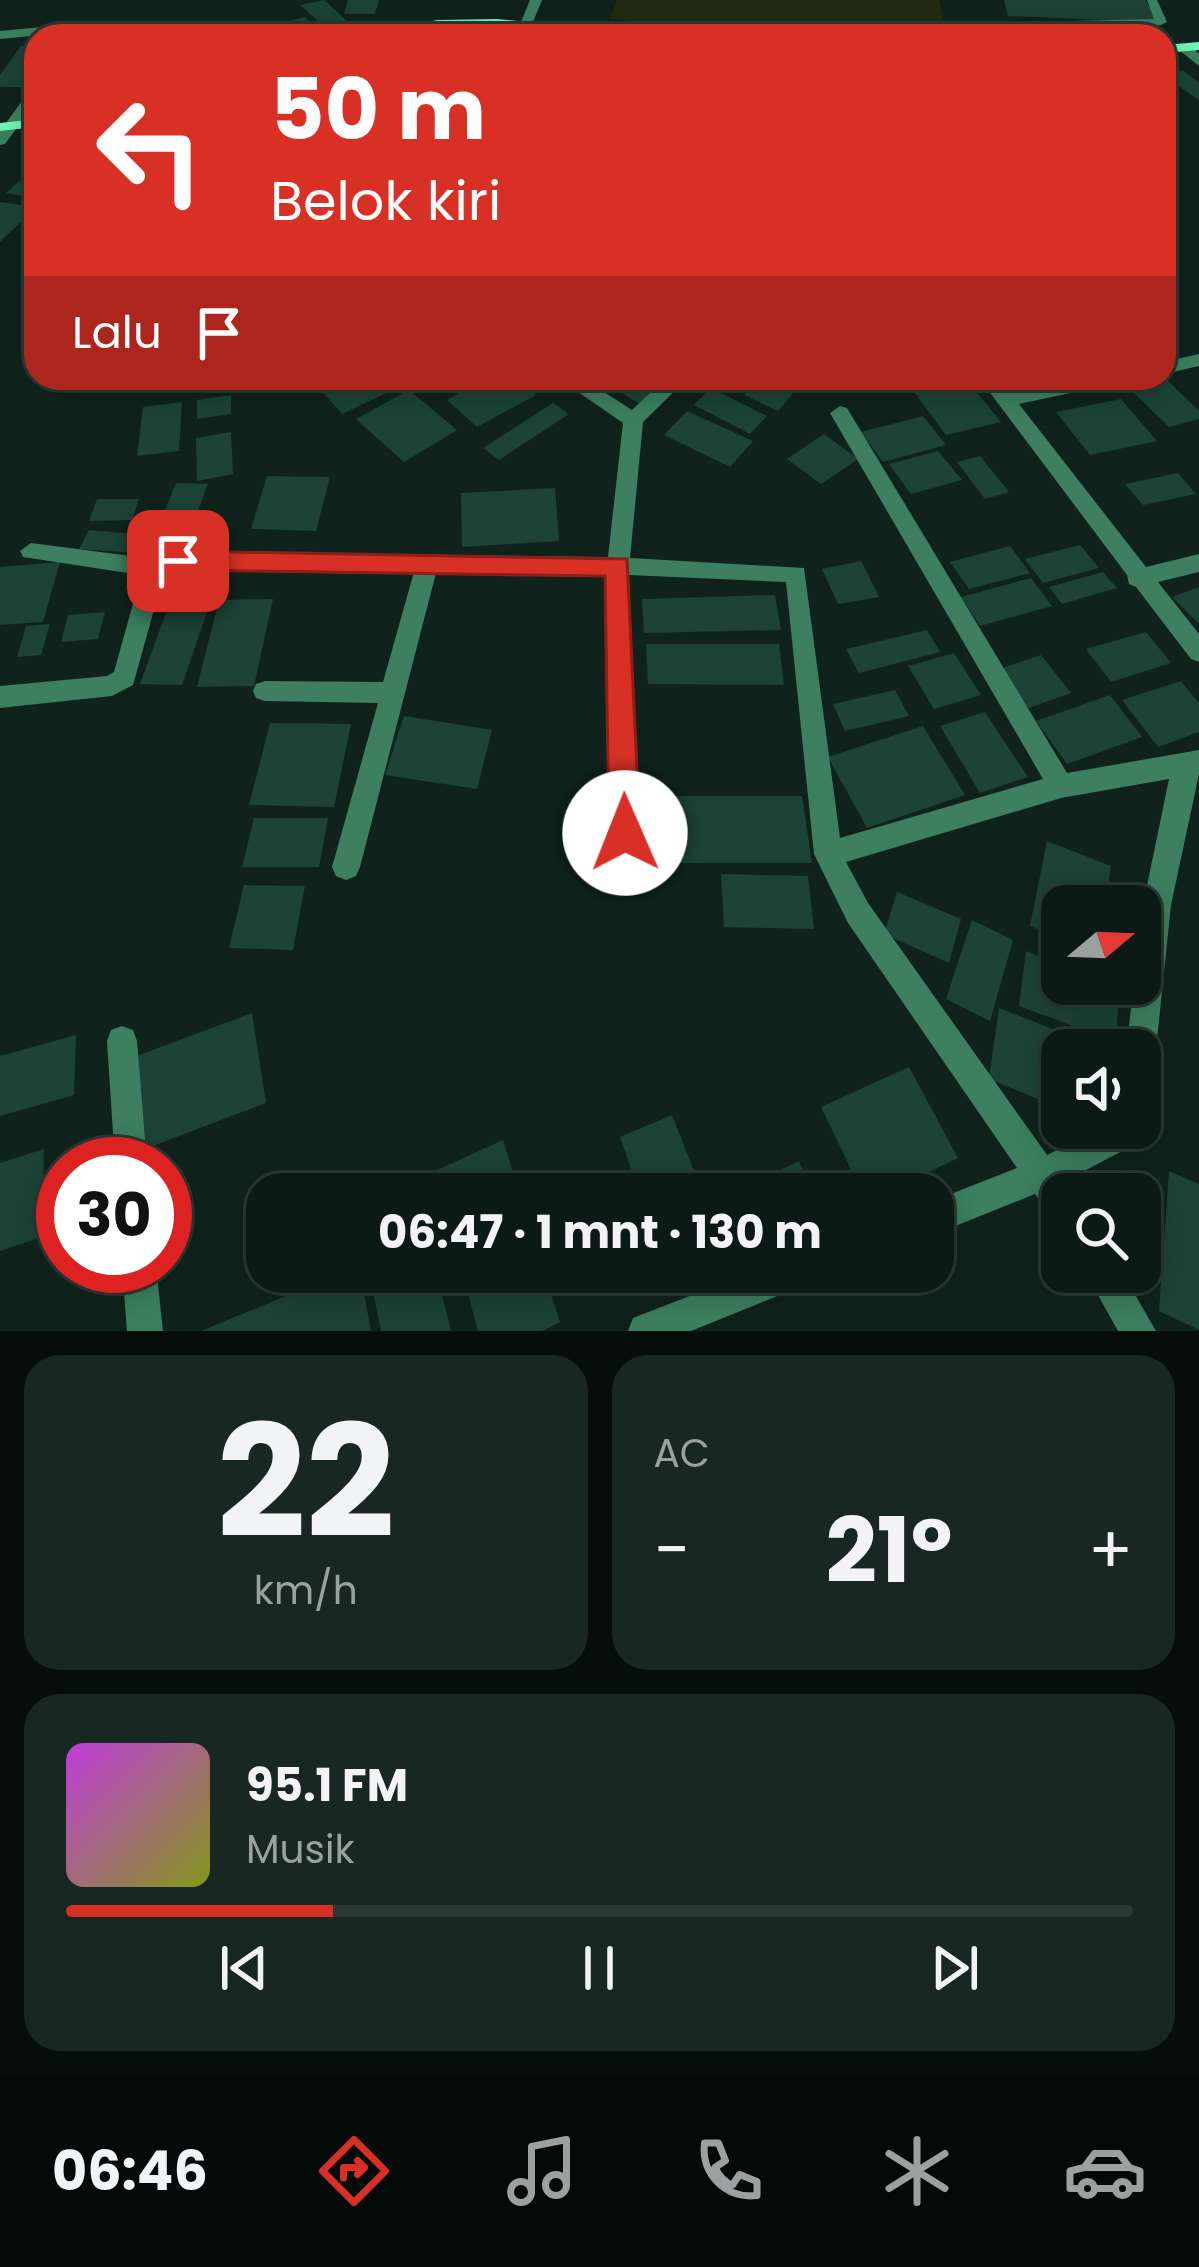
<!DOCTYPE html>
<html lang="id">
<meta charset="utf-8">
<style>
:root{--surface:#0b1a15;--page:#192722;--text:#f1f3f6;--muted:#9aa1a0;--line:#2b3834;--accent:#d93025}
body{margin:0;font-family:Poppins,sans-serif;background:var(--page);color:var(--text);height:100vh;display:flex;flex-direction:column;font-size:45px;white-space:nowrap}
*{box-sizing:border-box;margin:0}
p{font-size:39px;color:var(--muted)}
.icon{flex:none;width:66px;height:66px;fill:none;stroke:currentColor;stroke-width:2;stroke-linecap:round;stroke-linejoin:round}
.map{position:relative;height:1331px;overflow:hidden}
.drawer{display:flex;flex-direction:column;gap:24px;padding:24px;background:#060e0c;flex:1}
.drawer>*{flex:none}
.hud{position:absolute;left:24px;top:24px;width:1152px;height:366px;border-radius:36px;box-shadow:0 6px 30px #0003,0 0 0 3px var(--line);background:#d93025;color:#fff;overflow:hidden}
.needle{width:78px;rotate:71deg}
.tools{position:absolute;left:1041px;top:885px;display:grid;gap:24px}
.tools a{display:grid;place-items:center;width:120px;height:120px;border-radius:24px;background:var(--surface);box-shadow:0 6px 30px #0003,0 0 0 3px var(--line);font-size:60px}
.speed{position:absolute;left:36px;top:1137px;display:flex;gap:24px;font-size:60px;font-weight:700;text-align:center}
.speed>*{display:grid;place-content:center;width:156px;height:156px;border-radius:50%;background:var(--surface);box-shadow:0 6px 30px #0003,0 0 0 3px var(--line);line-height:1}
.speed .limit{border:18px solid #d22;background:#fff;color:#111}
.pin{position:absolute;display:grid;place-items:center;width:102px;height:102px;color:#fff;margin:-51px;border-radius:24px;box-shadow:0 6px 18px #0006}
.me{position:absolute;width:132px;margin:-66px;rotate:359deg;stroke-linejoin:round;filter:drop-shadow(0 0 9px #0008)}
.turn{display:flex;align-items:center;gap:42px;height:252px;padding:0 48px;font-size:54px}
.turn .icon{width:156px;height:156px;stroke-width:2.5}
.turn b{display:block;font-size:84px;line-height:102px}
.then{display:flex;align-items:center;height:114px;padding:0 48px;background:#0003;gap:24px;font-size:45px}
.big{font-size:90px;font-weight:700;line-height:1.1}
.drawer .widget{flex:1;display:flex;flex-direction:column;justify-content:center;gap:18px;min-width:0;padding:0 42px;border-radius:36px;background:var(--page)}
.drawer .dial{align-items:center;gap:0}
.dial b{font-size:156px;line-height:1}
.song{display:flex;align-items:center;gap:36px}
.cover{width:144px;height:144px;border-radius:18px;background:linear-gradient(135deg,hsl(290 70% 55%),hsl(70 70% 35%))}
.played{height:12px;border-radius:6px;background:linear-gradient(90deg,var(--accent) 25%,var(--line) 25%)}
.keys{display:flex;justify-content:space-around;direction:ltr}
.heat{display:flex;justify-content:space-between;align-items:center;font-size:66px;direction:ltr}
.drawer .tiles{flex:1;display:grid;gap:24px;grid-template-columns:1fr 1fr}
.widget:last-child{grid-column:span 2}
.trip{position:absolute;left:246px;top:1173px;width:708px;height:120px;border-radius:36px;background:var(--surface);box-shadow:0 6px 30px #0003,0 0 0 3px var(--line);font-weight:700;line-height:120px;text-align:center}
.tabs{display:flex;height:192px;justify-content:space-around;align-items:center;background:#040a08;color:var(--muted)}
.tabs .icon{width:84px;height:84px}
.tabs .current{color:var(--accent)}
.tabs b{font-size:54px;color:var(--text)}
.map>svg:first-child{display:block}
.green{fill:#212c13}
.building{fill:#1c4336}
.lines{fill:none;stroke-linecap:round;stroke-linejoin:round}
.lane{fill:#3d7f5f;fill-rule:evenodd}
.street{fill:#3d7f5f;fill-rule:evenodd}
.secondary{fill:#70f7b4;fill-rule:evenodd}
.route{fill:#d93025;stroke:#8d1f18;stroke-width:3}
</style>
<div class="map">
<svg width="1199" height="1331" viewBox="0 0 1199 1331">
<rect width="100%" height="100%" fill="#0f231c"/>
<!-- green -->
<polygon class="green" points="617,0 939,0 947,36 758,36 610,19"/>
<!-- building -->
<g class="building">
<polygon points="324,0 345,19 353,26 330,32 300,5"/>
<polygon points="348,0 379,0 375,14 344,14"/>
<polygon points="1004,0 1145,0 1161,22 1008,16"/>
<polygon points="305,17 317,29 288,36 259,36 253,30"/>
<polygon points="21,46 36,46 36,75 28,87 0,87 0,75"/>
<polygon points="1183,70 1199,83 1199,100 1164,76"/>
<polygon points="24,177 36,179 36,198 6,193"/>
<polygon points="0,202 36,207 0,242"/>
<polygon points="345,378 402,378 407,383 342,414 320,389"/>
<polygon points="487,378 515,378 536,395 477,427 447,400"/>
<polygon points="628,378 651,378 664,387 640,404 614,388"/>
<polygon points="759,378 806,378 778,411 744,395"/>
<polygon points="937,378 965,378 1001,422 946,435 908,384"/>
<polygon points="1166,379 1199,411 1199,419 1169,427 1130,389"/>
<polygon points="711,388 767,416 750,434 694,405"/>
<polygon points="409,390 457,430 404,462 356,419"/>
<polygon points="231,395 231,414 197,419 197,400"/>
<polygon points="1121,399 1157,441 1090,455 1056,412"/>
<polygon points="182,402 179,451 137,456 143,407"/>
<polygon points="553,403 569,414 499,460 483,448"/>
<polygon points="687,411 753,441 730,467 664,435"/>
<polygon points="923,416 946,445 883,462 861,432"/>
<polygon points="231,432 233,474 197,481 196,438"/>
<polygon points="824,434 858,459 821,484 787,459"/>
<polygon points="938,451 962,480 911,494 889,464"/>
<polygon points="980,456 1009,492 985,499 957,462"/>
<polygon points="1178,473 1196,494 1143,505 1125,484"/>
<polygon points="267,476 330,477 316,531 251,529"/>
<polygon points="176,483 208,484 182,554 148,553"/>
<polygon points="555,488 559,541 462,547 461,493"/>
<polygon points="97,499 139,499 132,520 89,521"/>
<polygon points="89,530 146,535 138,553 79,549"/>
<polygon points="1080,545 1099,568 1043,583 1025,559"/>
<polygon points="1010,546 1030,573 969,589 950,562"/>
<polygon points="861,561 879,597 838,604 822,569"/>
<polygon points="60,562 43,622 0,625 0,567"/>
<polygon points="1103,572 1117,588 1062,604 1049,587"/>
<polygon points="1031,578 1052,606 980,626 961,597"/>
<polygon points="1199,587 1199,624 1172,597"/>
<polygon points="775,595 781,630 644,633 642,599"/>
<polygon points="273,599 254,686 197,687 219,600"/>
<polygon points="167,610 207,612 182,685 140,684"/>
<polygon points="105,612 98,639 61,642 68,615"/>
<polygon points="50,624 41,655 17,657 26,626"/>
<polygon points="927,630 940,652 859,673 846,649"/>
<polygon points="1146,632 1171,663 1111,682 1086,649"/>
<polygon points="646,644 779,644 784,685 648,684"/>
<polygon points="954,653 981,695 934,709 908,666"/>
<polygon points="1041,655 1071,693 1026,709 997,670"/>
<polygon points="1181,681 1199,703 1199,732 1158,747 1122,700"/>
<polygon points="895,690 909,716 845,731 833,704"/>
<polygon points="1110,695 1142,737 1067,764 1036,721"/>
<polygon points="985,712 1028,777 980,793 940,726"/>
<polygon points="404,716 492,730 477,789 385,775"/>
<polygon points="270,723 351,724 334,807 249,805"/>
<polygon points="923,726 965,795 867,828 828,757"/>
<polygon points="656,796 802,796 812,863 658,863"/>
<polygon points="254,818 328,818 319,867 242,867"/>
<polygon points="1047,841 1111,866 1105,906 1062,906 1062,939 1030,926"/>
<polygon points="721,874 808,876 814,929 724,927"/>
<polygon points="244,885 305,886 293,950 229,948"/>
<polygon points="897,892 961,919 949,963 884,934"/>
<polygon points="972,920 1013,940 990,1021 946,999"/>
<polygon points="1026,951 1062,965 1062,984 1119,986 1116,1042 1019,1006"/>
<polygon points="999,1008 1063,1033 1055,1106 989,1079"/>
<polygon points="252,1013 266,1103 142,1150 134,1057"/>
<polygon points="76,1035 74,1095 0,1116 0,1056"/>
<polygon points="909,1067 958,1158 883,1194 863,1194 821,1107"/>
<polygon points="672,1115 703,1194 640,1194 620,1137"/>
<polygon points="503,1140 520,1194 441,1194 435,1171"/>
<polygon points="44,1149 42,1237 0,1251 0,1163"/>
<polygon points="799,1161 814,1194 771,1194 764,1178"/>
<polygon points="1169,1171 1199,1184 1199,1330 1159,1311"/>
<polygon points="344,1272 360,1272 371,1331 201,1331"/>
<polygon points="369,1272 436,1272 451,1331 381,1331"/>
<polygon points="462,1272 544,1272 560,1322 542,1331 478,1331"/>
</g>
<g class="lines">
<!-- lane -->
<polygon class="lane" points="1147,0 1157,0 1167,22 1161,25 1117,28 1125,36 1112,36 1104,28 990,29 989,36 977,36 979,26 985,23 1154,19"/>
<!-- street -->
<g class="street">
<polygon points="530,0 542,0 533,22 527,26 521,22"/>
<polygon points="74,24 80,28 76,36 62,36 65,33 0,39 0,31"/>
<polygon points="1179,44 1189,44 1199,54 1199,66 1179,50"/>
<polygon points="36,88 36,102 5,144 0,145 0,131 31,89"/>
<polygon points="1199,354 1199,366 1164,374 1164,362"/>
<polygon points="558,378 582,378 632,410 666,378 688,378 643,422 630,558 804,568 840,838 1043,779 830,413 840,406 847,408 1067,773 1199,750 1199,774 1171,905 1155,1059 1151,1070 1140,1074 1140,1050 1126,1050 1134,984 1140,984 1143,905 1169,779 1061,798 846,862 868,903 1047,1155 1101,1128 1140,1128 1128,1148 1065,1181 1075,1194 1062,1194 1062,1221 1050,1216 1035,1194 933,1235 933,1201 1017,1168 848,923 814,854 786,582 629,575 638,833 635,842 625,846 615,842 612,833 607,575 436,573 360,867 356,876 346,880 336,876 332,867 378,703 265,701 256,698 253,691 256,684 265,681 383,682 414,572 178,570 164,574 133,685 112,696 0,708 0,686 107,676 114,672 141,575 23,557 20,551 31,543 154,559 178,552 608,557 623,423"/>
<polygon points="979,378 999,378 1010,392 1082,378 1123,378 1113,384 1019,404 1146,567 1199,554 1199,572 1158,582 1199,634 1199,662 1191,659 1136,587 1129,584 1127,575"/>
<polygon points="122,1026 133,1030 137,1041 147,1164 115,1164 107,1041 111,1030"/>
<polygon points="122,1266 156,1266 163,1331 127,1331"/>
<polygon points="751,1272 812,1272 807,1284 691,1331 628,1331 633,1318"/>
<polygon points="1085,1272 1122,1272 1156,1331 1118,1331"/>
</g>
<!-- secondary -->
<g class="secondary">
<polygon points="497,19 587,28 624,36 467,26 371,36 437,20"/>
<polygon points="1199,42 1199,50 1164,53 1164,45"/>
<polygon points="36,119 36,127 0,131 0,123"/>
</g>
</g>
<!-- route -->
<polygon class="route" points="178,551 627,559 640,833 635,843 625,847 614,843 609,833 605,576 178,570 166,561"/>
</svg>
<div class="tools">
<a><svg class="needle" viewBox="-14 -14 28 28"><path d="M0-13l5 13h-10z" fill="#e53935"/><path d="M0 13l5-13h-10z" fill="#9aa1a0"/></svg></a>
<a><svg class="icon" aria-label="sound" viewBox="0 0 24 24"><path d="M4 9h4l5-4v14l-5-4H4zM17 9q2 3 0 6"/></svg></a>
<a><svg class="icon" aria-label="search" viewBox="0 0 24 24"><circle cx="10" cy="10" r="6"/><path d="M15 15l6 6"/></svg></a>
</div>
<div class="speed"><div class="limit">30</div></div>
<div class="pin" style="left:178px;top:561px;background:#d93025"><svg class="icon" aria-label="arrive" viewBox="0 0 24 24"><path d="M6 21V4h12l-3 4 3 4H6"/></svg></div>
<svg class="me" style="left:625px;top:833px" viewBox="-20 -20 40 40"><circle r="19" fill="#fff"/><path d="M0-13L10 11 0 6-10 11z" fill="#d93025"/></svg>
<div class="trip">06:47 · 1 mnt · 130 m</div>
<div class="hud">
<div class="turn"><svg class="icon" aria-label="left" viewBox="0 0 24 24"><path d="M17 20v-9H6M10 6l-5 5 5 5"/></svg><div><b>50 m</b>Belok kiri</div></div>
<div class="then">Lalu<svg class="icon" aria-label="arrive" viewBox="0 0 24 24"><path d="M6 21V4h12l-3 4 3 4H6"/></svg></div>
</div>
</div>
<section class="drawer">
<div class="tiles">
<div class="widget dial"><b>22</b><p>km/h</p></div>
<div class="widget"><p>AC</p>
<div class="heat"><a>−</a><b class="big">21°</b><a>+</a></div>
</div>
<div class="widget">
<div class="song"><i class="cover"></i><div><b>95.1 FM</b><p>Musik</p></div></div>
<div class="played"></div>
<div class="keys"><svg class="icon" aria-label="previous" viewBox="0 0 24 24"><path d="M18 5L8 12l10 7zM5 5v14"/></svg><svg class="icon" aria-label="pause" viewBox="0 0 24 24"><path d="M8 5v14M16 5v14"/></svg><svg class="icon" aria-label="next" viewBox="0 0 24 24"><path d="M6 5l10 7-10 7zM19 5v14"/></svg></div>
</div>
</div>
</section>
<nav class="tabs">
<b>06:46</b>
<svg class="icon current" aria-label="directions" viewBox="0 0 24 24"><path d="M12 3l9 9-9 9-9-9zM9 14v-3h6M13 9l2 2-2 2"/></svg>
<svg class="icon" aria-label="music" viewBox="0 0 24 24"><path d="M9 18V5l10-2v13"/><circle cx="6" cy="18" r="3"/><circle cx="16" cy="16" r="3"/></svg>
<svg class="icon" aria-label="phone" viewBox="0 0 24 24"><path d="M5 4h4l2 5-3 2q2 4 5 5l2-3 5 2v4C11 20 4 13 5 4z"/></svg>
<svg class="icon" aria-label="climate" viewBox="0 0 24 24"><path d="M12 3v18M4 7l16 10M4 17L20 7"/></svg>
<svg class="icon" aria-label="car" viewBox="0 0 24 24"><path d="M5 17H2v-5l4-1 3-4h7l3 4 3 1v5h-3M9 17h6M6 11h13"/><circle cx="7" cy="17" r="2"/><circle cx="17" cy="17" r="2"/></svg>
</nav>
